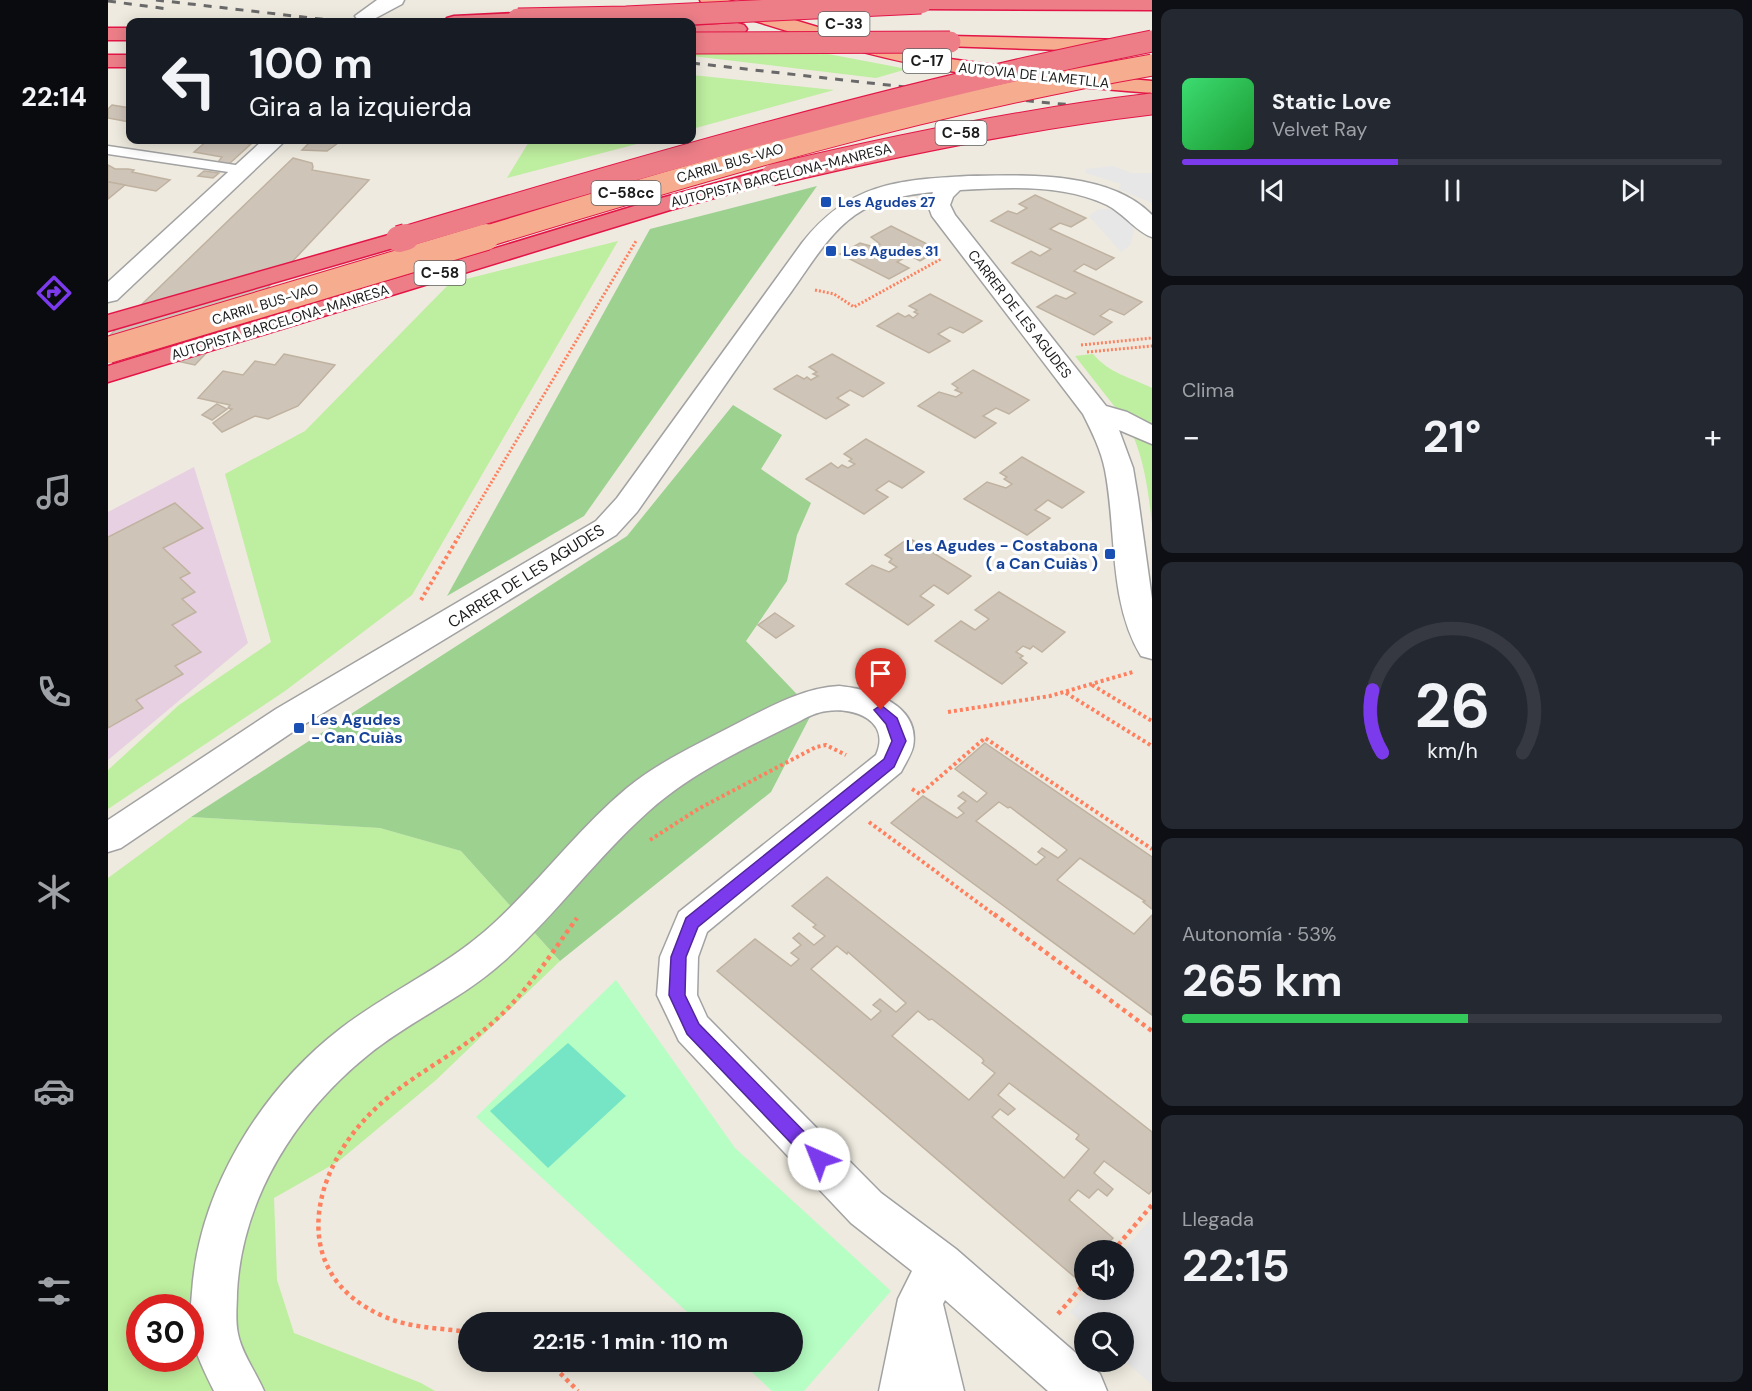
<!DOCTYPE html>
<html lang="es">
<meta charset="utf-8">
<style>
:root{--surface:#171b24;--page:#242831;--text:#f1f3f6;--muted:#9ea1a6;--line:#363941;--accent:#7c3aed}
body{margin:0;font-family:"DM Sans",sans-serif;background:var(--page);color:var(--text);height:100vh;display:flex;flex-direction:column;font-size:22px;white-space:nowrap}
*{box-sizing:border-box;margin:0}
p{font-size:20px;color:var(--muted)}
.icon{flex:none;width:33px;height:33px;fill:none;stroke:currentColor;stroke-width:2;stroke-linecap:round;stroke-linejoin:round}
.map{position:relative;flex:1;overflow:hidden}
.panel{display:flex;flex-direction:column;gap:9px;padding:9px;background:#0d0f14;width:600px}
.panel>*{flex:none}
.banner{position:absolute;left:18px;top:18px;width:570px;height:126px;border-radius:12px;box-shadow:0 3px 15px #0003;background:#171b24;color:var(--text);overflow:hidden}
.buttons{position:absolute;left:966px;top:1240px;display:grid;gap:12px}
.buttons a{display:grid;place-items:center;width:60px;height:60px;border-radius:50%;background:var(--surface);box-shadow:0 3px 15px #0003;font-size:30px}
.speed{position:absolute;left:18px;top:1294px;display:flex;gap:12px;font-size:30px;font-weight:700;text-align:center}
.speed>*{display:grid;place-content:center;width:78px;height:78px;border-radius:50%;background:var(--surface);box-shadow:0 3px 15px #0003;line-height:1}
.speed .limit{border:9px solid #d22;background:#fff;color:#111}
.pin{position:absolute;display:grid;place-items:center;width:51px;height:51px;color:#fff;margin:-62px -26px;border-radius:50% 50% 50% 0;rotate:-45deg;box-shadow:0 0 6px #0007}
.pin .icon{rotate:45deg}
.me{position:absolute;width:66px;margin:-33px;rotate:316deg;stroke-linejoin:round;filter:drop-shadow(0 0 4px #0008)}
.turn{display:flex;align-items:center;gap:21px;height:126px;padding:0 24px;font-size:27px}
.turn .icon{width:78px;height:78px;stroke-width:2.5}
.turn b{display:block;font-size:42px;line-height:51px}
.big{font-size:45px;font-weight:700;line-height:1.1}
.panel .card{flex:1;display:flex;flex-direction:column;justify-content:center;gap:9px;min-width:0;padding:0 21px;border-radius:12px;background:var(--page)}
.panel .dial{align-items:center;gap:0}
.dial svg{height:156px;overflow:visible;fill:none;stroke:var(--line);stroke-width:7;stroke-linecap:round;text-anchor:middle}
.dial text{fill:var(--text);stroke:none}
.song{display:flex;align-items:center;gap:18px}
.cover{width:72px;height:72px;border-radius:9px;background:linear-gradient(135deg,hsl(140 70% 55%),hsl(130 70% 35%))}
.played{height:6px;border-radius:3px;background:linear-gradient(90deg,var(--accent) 40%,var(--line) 40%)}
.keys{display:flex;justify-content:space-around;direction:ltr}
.heat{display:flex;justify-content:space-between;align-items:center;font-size:33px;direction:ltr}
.charge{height:9px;border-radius:4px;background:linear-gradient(90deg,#34c759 53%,var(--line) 0)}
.trip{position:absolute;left:350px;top:1312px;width:345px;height:60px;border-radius:30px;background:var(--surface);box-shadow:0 3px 15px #0003;font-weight:700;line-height:60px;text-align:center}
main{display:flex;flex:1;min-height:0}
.dock{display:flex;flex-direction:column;width:108px;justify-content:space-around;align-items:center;background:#090b0e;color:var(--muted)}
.dock .icon{width:42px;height:42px}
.dock .on{color:var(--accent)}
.dock b{font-size:27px;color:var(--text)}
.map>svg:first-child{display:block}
.industrial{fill:#e7d0e1}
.grass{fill:#beee9f;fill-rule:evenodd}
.forest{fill:#9cd190}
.park{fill:#b6fec3}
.pitch{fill:#75e5c5}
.parking{fill:#e7e7e7}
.building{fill:#cec4b8;stroke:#c0b2a0;stroke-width:1.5;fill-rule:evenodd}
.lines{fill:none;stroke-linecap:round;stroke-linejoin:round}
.service-casing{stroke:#a2a2a2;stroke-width:3}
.minor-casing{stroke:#a2a2a2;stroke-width:3}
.trunk-casing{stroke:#e31546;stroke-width:3}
.motorway-casing{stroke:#e31546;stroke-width:3}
.path-far2{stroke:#ff805f;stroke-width:3;stroke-dasharray:2 2;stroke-linecap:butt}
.path-far1{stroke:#ff805f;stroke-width:4;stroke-dasharray:3 3;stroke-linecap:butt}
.path{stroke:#ff805f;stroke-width:4.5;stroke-dasharray:4 4;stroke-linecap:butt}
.service{fill:#fff;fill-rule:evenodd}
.minor{fill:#fff;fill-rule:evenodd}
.trunk{fill:#f6ac8e;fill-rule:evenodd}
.motorway{fill:#ed7e88;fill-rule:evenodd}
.rail{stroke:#696969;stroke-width:3;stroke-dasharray:8 8;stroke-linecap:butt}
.trunk-bridge-far1-casing{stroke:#e31546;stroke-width:23;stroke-linecap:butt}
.trunk-bridge-casing{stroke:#e31546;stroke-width:28;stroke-linecap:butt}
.motorway-bridge-far1-casing{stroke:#e31546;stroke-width:23;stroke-linecap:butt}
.motorway-bridge-casing{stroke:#e31546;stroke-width:28;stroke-linecap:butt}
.trunk-bridge-far1{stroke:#f6ac8e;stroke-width:21}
.trunk-bridge{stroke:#f6ac8e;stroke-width:26}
.motorway-bridge-far1{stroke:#ed7e88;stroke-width:21}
.motorway-bridge{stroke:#ed7e88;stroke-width:26}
.route{fill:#7c3aed;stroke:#51269a;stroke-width:1.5}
.transit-dot{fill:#1a4fb4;stroke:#fff;stroke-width:2}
.labels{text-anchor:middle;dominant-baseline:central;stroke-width:6;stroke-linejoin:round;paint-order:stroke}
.far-street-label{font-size:14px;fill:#1b1b1b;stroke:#fff}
.far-transit-label{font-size:14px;font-weight:bold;fill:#164399;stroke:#fff;text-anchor:start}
.shield{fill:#fff;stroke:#5f5f5f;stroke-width:1.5}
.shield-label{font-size:15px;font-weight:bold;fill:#1b1b1b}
.transit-label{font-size:16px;font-weight:bold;fill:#164399;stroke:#fff;text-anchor:end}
.street-label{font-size:16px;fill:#1b1b1b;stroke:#fff}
</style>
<main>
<nav class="dock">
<b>22:14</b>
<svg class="icon on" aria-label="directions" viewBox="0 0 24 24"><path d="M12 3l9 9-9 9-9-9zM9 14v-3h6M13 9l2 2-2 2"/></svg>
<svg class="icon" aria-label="music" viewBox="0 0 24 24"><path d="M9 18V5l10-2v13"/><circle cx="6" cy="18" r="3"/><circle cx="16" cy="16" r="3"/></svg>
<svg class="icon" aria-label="phone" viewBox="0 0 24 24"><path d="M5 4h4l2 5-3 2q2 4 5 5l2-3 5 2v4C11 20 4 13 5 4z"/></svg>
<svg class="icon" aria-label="climate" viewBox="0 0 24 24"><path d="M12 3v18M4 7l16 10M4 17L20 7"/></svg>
<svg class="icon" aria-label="car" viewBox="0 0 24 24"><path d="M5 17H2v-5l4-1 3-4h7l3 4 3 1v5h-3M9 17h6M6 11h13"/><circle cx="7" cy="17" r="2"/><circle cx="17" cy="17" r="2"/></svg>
<svg class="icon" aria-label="filters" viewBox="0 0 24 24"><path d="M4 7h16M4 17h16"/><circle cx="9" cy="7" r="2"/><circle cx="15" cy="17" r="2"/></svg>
</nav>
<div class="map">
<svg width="1044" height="1391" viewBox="0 0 1044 1391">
<rect width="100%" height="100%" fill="#eeeadf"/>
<!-- industrial -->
<polygon class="industrial" points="86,467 140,643 0,760 0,512"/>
<!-- grass -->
<g class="grass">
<polygon points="699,50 799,69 768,78 584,56 584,53"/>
<polygon points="584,75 726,90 584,129"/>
<polygon points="422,140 544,140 399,178"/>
<polygon points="510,241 304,595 177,691 0,809 0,770 71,705 163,642 117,474 197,431 342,283"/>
<path d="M985,354C1002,374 1022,377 1044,388V429L1007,407L967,356Z"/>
<path d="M1024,433L1044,445V523C1040,491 1037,463 1024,433Z"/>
<path d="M83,817L272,828L353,851L452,961L328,1080L231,1161L166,1198L169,1280L186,1333L313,1383L327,1391H0V878ZM32,1308H82V1359H32Z"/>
</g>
<!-- forest -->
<g class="forest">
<polygon points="709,186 476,516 339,596 542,229"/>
<polygon points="625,405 674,435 653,469 703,503 689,535 679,581 638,641 705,711 663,792 452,961 353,851 272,828 83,817 519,536"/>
</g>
<!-- park -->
<polygon class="park" points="508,980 627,1148 783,1291 696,1391 664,1391 633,1362 684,1362 684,1323 591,1323 368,1117"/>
<!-- pitch -->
<polygon class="pitch" points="460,1043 518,1096 440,1168 382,1111"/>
<!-- parking -->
<g class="parking">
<polygon points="1005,166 1023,173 1044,173 1044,203 1010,189 1013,184 977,173 978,169"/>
<polygon points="991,209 1004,209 1023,223 1026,231 1022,245 1013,252 981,216"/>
<polygon points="1044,1218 1044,1385 1016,1360 1016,1323 976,1325 962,1312 981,1290 1016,1290 1015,1251"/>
</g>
<!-- building -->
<g class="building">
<polygon points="4,105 22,108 22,122 0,118 0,109"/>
<polygon points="100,140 120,140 143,144 121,164 110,162 114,157 86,152"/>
<polygon points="204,140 234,140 219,151 194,150"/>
<polygon points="185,158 204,163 205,167 204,170 261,180 87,365 0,346 0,337"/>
<polygon points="0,165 7,169 20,169 26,170 24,172 62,180 48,191 0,182"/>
<polygon points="96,171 111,173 105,178 90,176"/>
<polygon points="1,182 17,185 0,199 0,183"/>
<polygon points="927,195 978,218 963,227 952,223 942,229 1006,258 988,270 976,264 966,271 1034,302 1016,315 1002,309 992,316 1004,322 986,335 929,307 948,295 958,299 968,293 904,263 923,251 932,256 943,249 883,221 900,211 909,214 919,208 911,204"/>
<polygon points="783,226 831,250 812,261 801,255 789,262 801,268 781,279 732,254 752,243 766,247 772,244 763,237"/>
<polygon points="822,294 874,321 855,333 842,327 830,334 842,341 821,353 769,326 790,313 797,317 801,315 805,318 810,314 806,312 809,310 801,306"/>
<polygon points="176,354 227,365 190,406 160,419 147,416 114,432 105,423 124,409 120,408 122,405 90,398 115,371 135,375 147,361 167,365"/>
<polygon points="724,354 776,383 755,397 742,390 729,398 741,405 718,419 666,389 689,375 696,379 699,377 703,380 710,376 705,374 709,372 701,367"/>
<polygon points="865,370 921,400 901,414 888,408 875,416 888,423 867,438 810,406 831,392 848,397 854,393 847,390 850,388 844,384"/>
<polygon points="109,404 119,409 104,420 94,415"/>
<polygon points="758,439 816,472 794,488 781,481 768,490 780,497 756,514 698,479 723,463 730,468 734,465 740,468 747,464 741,461 744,459 736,454"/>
<polygon points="914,457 976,492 954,508 940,500 927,510 942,518 919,535 856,499 879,482 898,488 904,484 896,479 899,477 892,473"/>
<polygon points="67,503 95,528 55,548 82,573 72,578 87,592 74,599 88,612 64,625 93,652 67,666 75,674 28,700 35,708 0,728 0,537"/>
<polygon points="801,538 863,576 840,594 826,585 812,596 826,605 800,625 738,584 764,565 781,572 789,567 781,562 784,559 777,555"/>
<polygon points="891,592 957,632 934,652 925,646 922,649 915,646 908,652 915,656 912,658 919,663 894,684 827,641 853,621 867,630 881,619 867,610"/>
<polygon points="667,613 686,626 668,638 650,625"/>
<path d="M877,743L1044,857V909L1035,902L1037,901L972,858L949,880L1026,934L1044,915V1015L783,823L815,796L849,818L856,813L850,808L858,801L850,796L855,792L869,802L879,793L847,769ZM891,802L900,808L902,807L959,850L950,858L934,848L930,852L937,857L928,865L868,821Z"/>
<path d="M719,877L1044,1132V1190L1041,1194L996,1161L986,1173L1005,1189L999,1196L990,1189L981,1198L970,1190L961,1200L1005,1238L994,1251H976V1271L970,1280L609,971L647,939L683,966L691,959L683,953L693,945L685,938L691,933L706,945L717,936L705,927L708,925L684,906ZM729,946L739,954L740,952L798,1003L788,1012L772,999L765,1005L773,1011L763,1020L703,969ZM810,1011L821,1020L824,1019L874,1058L876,1061L874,1063L887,1073L861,1100L784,1036ZM901,1083L971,1135L968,1139L981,1149L956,1178L884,1117L892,1109L900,1115L907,1109L890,1095Z"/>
</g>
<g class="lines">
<defs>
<polygon id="service" points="0,146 134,166 141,170 134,174 0,154"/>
<g id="minor">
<polygon points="269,0 296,0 294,4 264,20 250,20 247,16"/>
<polygon points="155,140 178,140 9,300 0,302 0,282"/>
<path d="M860,176C916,175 1002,171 1044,215V237C1031,234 1015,213 999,205C956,184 899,187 852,190L845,197L842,205L847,215L998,406L1019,412L1044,425V444L1011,430L1025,468L1030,498L1044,599V659L1033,656C1000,601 1009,531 997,470C993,450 984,432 975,414L824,216L820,205L825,192C798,195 770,199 747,215C720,234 702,266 683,292C630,364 581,439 529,512L508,535L192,727L13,848L0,852V820L168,709L488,521L509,498L694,243C740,184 788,180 860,176Z"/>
<path d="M731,686C763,689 813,705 805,747C803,755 797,764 793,772L599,932L590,957L589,995L599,1017L773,1193L848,1249L992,1374L999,1391H940L837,1300L835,1304L856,1391H771L790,1299L804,1271L743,1223L571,1041L549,995L552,957L571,912L768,755C783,721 747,707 719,711C709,712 699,717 690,722C639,747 583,773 541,811C488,858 447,916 395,962C354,999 303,1020 260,1055C188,1113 134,1198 129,1292C129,1305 127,1320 130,1334C134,1354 148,1372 156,1391H106C97,1373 87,1353 83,1333C81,1320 83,1305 84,1292C91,1190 152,1091 232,1029C281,991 337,968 385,924C432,881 470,829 519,788C552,761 592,743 630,723C662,707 694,688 731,686Z"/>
</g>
<g id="trunk">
<path d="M592,0H620L753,40L835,58L913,69L1044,81V93C974,87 905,83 836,70C754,55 674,30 594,4Z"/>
<polygon points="842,36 1018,40 1025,42 1028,46 1025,50 1018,52 835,46 832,42 835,38"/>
</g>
<g id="motorway">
<polygon points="806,0 1044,0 1044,10 813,9 806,7 804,3"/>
<polygon points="410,13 417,15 420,19 417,22 336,22 339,18 346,16"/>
<polygon points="629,23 636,25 639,29 636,33 584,38 584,26"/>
<rect x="0" y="28" width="22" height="12"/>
<rect x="0" y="55" width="22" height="12"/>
<polygon points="664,168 672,170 675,175 672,180 562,210 0,382 0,366 546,200"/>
<polygon points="291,232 299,234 303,239 299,244 0,331 0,315"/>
</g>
</defs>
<!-- service casing -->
<use href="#service" class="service-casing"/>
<!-- minor casing -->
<use href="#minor" class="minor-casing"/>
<!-- trunk casing -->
<use href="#trunk" class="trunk-casing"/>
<!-- motorway casing -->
<use href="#motorway" class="motorway-casing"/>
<!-- path-far2 -->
<g class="path-far2">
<polyline points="707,290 726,294 746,307 833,259"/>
<polyline points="973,345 1044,338"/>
<polyline points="979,352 1044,346"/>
<polyline points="350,538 528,241"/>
</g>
<!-- path-far1 -->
<g class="path-far1">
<polyline points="313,600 351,536"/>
<polyline points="984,685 1044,721"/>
<polyline points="958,693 1044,746"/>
<polyline points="840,712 942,696 1025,672"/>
<polyline points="804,789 812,794 877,738 1044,849"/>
<polyline points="761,822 888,916"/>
<polyline points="542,840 590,809 708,747 718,745 738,755"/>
</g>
<!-- path -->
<g class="path">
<polyline points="886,914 1044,1031"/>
<polyline points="1005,1251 1044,1205"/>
<polyline points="950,1314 976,1284"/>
<path d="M360,1332C332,1328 301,1328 275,1316C179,1274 202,1171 266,1110C304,1073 355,1052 393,1015C423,986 445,951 469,918"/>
<polyline points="441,1362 470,1391"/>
</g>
<!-- service -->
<use href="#service" class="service"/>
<!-- minor -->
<use href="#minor" class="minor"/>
<!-- trunk -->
<use href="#trunk" class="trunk"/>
<!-- motorway -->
<use href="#motorway" class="motorway"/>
<!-- rail -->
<g class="rail">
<polyline points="48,0 238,22"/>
<polyline points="0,1 60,9"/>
<polyline points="584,63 931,102 1044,112"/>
</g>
<defs>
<path id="trunk-bridge-far1" d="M373,238C595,170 815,105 1044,65"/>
<polyline id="trunk-bridge" points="0,350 378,237"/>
<g id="motorway-bridge-far1">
<polyline points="410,19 518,17 813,3"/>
<polyline points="584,43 842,42"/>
<path d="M664,175C790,145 916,119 1044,104"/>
<path d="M293,238C542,164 790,92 1044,41"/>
</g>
<polyline id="motorway-bridge" points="291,239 298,237"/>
</defs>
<!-- trunk-bridge-far1 casing -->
<use href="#trunk-bridge-far1" class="trunk-bridge-far1-casing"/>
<!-- trunk-bridge casing -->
<use href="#trunk-bridge" class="trunk-bridge-casing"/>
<!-- motorway-bridge-far1 casing -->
<use href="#motorway-bridge-far1" class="motorway-bridge-far1-casing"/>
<!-- motorway-bridge casing -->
<use href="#motorway-bridge" class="motorway-bridge-casing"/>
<!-- trunk-bridge-far1 -->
<use href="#trunk-bridge-far1" class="trunk-bridge-far1"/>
<!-- trunk-bridge -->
<use href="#trunk-bridge" class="trunk-bridge"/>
<!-- motorway-bridge-far1 -->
<use href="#motorway-bridge-far1" class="motorway-bridge-far1"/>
<!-- motorway-bridge -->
<use href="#motorway-bridge" class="motorway-bridge"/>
</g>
<!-- route -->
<polygon class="route" points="773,705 789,718 798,741 786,767 590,927 578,957 577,995 591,1024 717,1153 719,1159 717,1165 711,1167 704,1165 579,1034 561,995 563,957 578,918 776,759 784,741 778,724 766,710"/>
<!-- markers -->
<g class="transit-dot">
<rect x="712" y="196" width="12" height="12" rx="3"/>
<rect x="717" y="245" width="12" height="12" rx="3"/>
<rect x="996" y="548" width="12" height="12" rx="3"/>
<rect x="185" y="722" width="12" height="12" rx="3"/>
</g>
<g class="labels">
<!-- far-street labels -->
<g class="far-street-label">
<text transform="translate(926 75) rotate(6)">AUTOVIA DE L'AMETLLA</text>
<text transform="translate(622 163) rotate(-16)">CARRIL BUS-VAO</text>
<text transform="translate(673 175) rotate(-14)">AUTOPISTA BARCELONA-MANRESA</text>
<text transform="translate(157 304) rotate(-17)">CARRIL BUS-VAO</text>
<text transform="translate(912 314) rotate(52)">CARRER DE LES AGUDES</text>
<text transform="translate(172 322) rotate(-17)">AUTOPISTA BARCELONA-MANRESA</text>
</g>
<!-- far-transit labels -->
<g class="far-transit-label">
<text x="730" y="202">Les Agudes 27</text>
<text x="735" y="251">Les Agudes 31</text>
</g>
<!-- shield labels -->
<g class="shield">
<rect x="710.5" y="12" width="51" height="24" rx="4.5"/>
<rect x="795" y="49" width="48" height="24" rx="4.5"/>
<rect x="827.5" y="121" width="51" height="24" rx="4.5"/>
<rect x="483.5" y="181" width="69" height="24" rx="4.5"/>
<rect x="306.5" y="261" width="51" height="24" rx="4.5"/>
</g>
<g class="shield-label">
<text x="736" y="24">C-33</text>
<text x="819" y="61">C-17</text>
<text x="853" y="133">C-58</text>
<text x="518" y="193">C-58cc</text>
<text x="332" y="273">C-58</text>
</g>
<!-- transit labels -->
<g class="transit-label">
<text x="990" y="545">Les Agudes - Costabona<tspan x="990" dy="18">( a Can Cuiàs )</tspan></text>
<text x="203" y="719" text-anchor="start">Les Agudes<tspan x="203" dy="18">- Can Cuiàs</tspan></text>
</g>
<!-- street labels -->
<g class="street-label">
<text transform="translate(418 576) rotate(-32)">CARRER DE LES AGUDES</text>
</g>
</g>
</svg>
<div class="buttons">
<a><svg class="icon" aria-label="sound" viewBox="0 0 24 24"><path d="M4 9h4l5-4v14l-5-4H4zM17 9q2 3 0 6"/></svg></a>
<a><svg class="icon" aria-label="search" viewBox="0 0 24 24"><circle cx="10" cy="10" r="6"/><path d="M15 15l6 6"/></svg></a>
</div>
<div class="speed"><div class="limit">30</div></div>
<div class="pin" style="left:773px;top:710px;background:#d93025"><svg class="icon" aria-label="arrive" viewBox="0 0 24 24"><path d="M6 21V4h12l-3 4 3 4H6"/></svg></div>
<svg class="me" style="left:711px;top:1159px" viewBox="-20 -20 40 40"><circle r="19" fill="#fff"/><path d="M0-13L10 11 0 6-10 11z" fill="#7c3aed"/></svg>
<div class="trip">22:15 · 1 min · 110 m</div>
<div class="banner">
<div class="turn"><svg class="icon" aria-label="left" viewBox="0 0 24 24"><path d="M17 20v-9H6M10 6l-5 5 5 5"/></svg><div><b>100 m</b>Gira a la izquierda</div></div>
</div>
</div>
<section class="panel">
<div class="card">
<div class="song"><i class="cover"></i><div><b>Static Love</b><p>Velvet Ray</p></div></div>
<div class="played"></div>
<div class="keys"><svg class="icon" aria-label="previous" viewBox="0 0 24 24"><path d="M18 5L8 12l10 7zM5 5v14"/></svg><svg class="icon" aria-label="pause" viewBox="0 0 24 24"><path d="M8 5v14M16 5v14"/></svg><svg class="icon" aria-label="next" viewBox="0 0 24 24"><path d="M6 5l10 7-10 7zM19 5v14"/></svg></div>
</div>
<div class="card"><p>Clima</p>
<div class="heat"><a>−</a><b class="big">21°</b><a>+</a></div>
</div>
<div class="card dial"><svg viewBox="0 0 100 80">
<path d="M14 69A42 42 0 1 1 86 69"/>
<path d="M14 69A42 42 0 0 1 9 37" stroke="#7c3aed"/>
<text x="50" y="56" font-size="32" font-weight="700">26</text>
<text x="50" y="72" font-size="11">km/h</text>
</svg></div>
<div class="card"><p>Autonomía · 53%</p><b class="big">265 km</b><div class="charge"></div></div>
<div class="card"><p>Llegada</p><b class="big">22:15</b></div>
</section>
</main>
